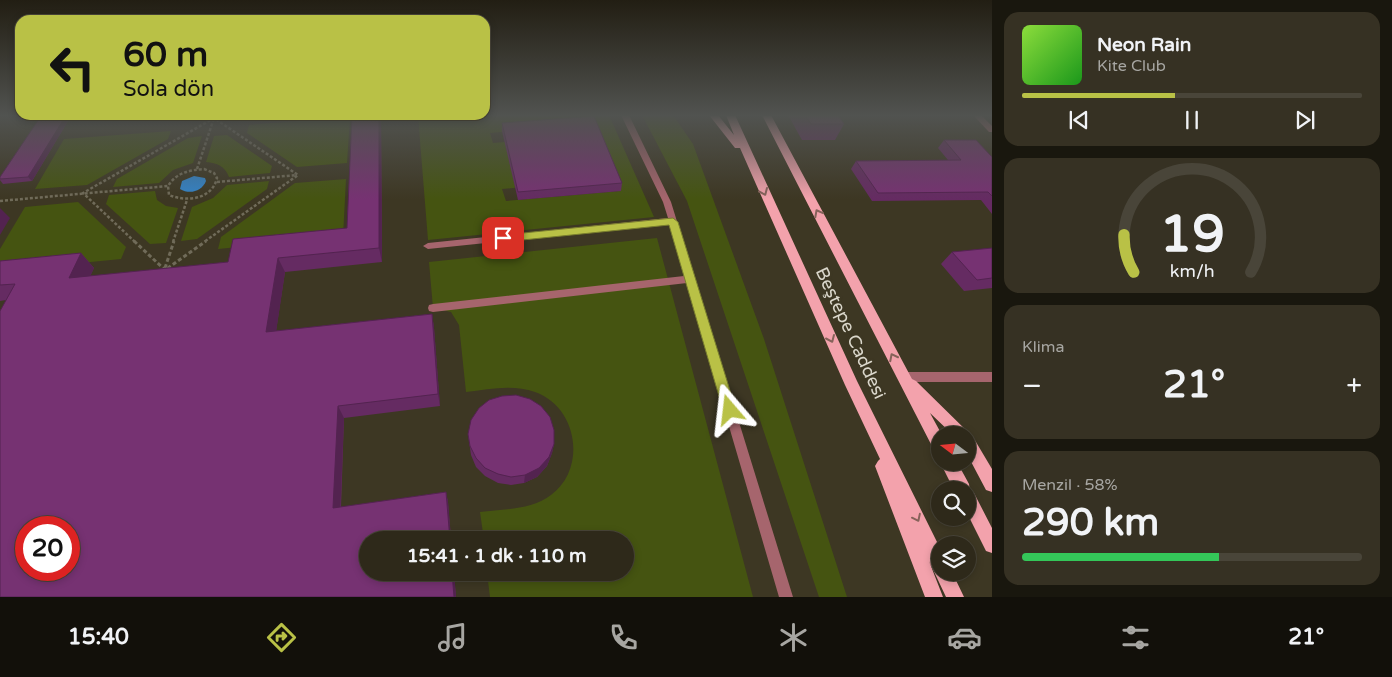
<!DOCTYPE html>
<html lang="tr">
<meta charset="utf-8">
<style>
:root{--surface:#2e291a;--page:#363123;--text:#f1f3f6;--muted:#a7a6a2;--line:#494539;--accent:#b9c146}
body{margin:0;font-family:"Varela Round",sans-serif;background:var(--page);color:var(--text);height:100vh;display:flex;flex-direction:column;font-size:19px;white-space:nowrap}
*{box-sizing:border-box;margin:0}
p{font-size:16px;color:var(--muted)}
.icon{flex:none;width:28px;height:28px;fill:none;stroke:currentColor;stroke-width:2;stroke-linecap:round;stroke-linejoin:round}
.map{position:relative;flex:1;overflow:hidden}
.side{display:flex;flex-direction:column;gap:12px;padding:12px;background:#19170e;width:400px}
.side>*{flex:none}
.guide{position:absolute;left:15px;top:15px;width:475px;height:105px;border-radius:15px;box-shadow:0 2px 8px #0003,0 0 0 1px var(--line);background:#b9c146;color:#111;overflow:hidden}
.needle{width:32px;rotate:286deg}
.controls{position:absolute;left:931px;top:426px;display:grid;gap:10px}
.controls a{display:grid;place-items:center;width:45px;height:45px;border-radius:50%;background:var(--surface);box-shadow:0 2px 8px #0003,0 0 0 1px var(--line);font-size:25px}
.speed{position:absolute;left:15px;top:516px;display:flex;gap:10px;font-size:25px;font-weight:700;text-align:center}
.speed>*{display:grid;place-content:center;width:65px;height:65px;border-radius:50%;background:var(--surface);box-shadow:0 2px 8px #0003,0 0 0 1px var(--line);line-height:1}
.speed .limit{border:8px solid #d22;background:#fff;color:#111}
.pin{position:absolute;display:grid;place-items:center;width:42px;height:42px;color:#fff;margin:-21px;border-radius:10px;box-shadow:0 2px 8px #0006}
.me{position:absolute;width:55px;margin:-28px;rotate:343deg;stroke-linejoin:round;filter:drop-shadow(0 0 4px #0008)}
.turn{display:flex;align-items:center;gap:18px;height:105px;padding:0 25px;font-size:22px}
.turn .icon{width:65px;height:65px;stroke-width:2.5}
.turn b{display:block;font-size:35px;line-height:42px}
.big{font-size:38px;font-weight:700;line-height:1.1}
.side .card{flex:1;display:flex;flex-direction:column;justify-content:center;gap:8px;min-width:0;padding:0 18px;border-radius:15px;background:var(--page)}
.side .dial{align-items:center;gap:0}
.dial svg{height:130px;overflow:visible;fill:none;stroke:var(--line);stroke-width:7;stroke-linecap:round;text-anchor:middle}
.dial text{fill:var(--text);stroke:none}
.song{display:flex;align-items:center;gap:15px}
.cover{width:60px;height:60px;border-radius:8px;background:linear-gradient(135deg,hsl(90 70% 55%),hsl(120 70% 35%))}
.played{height:5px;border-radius:2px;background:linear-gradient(90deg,var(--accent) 45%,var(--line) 45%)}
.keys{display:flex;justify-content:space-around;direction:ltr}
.heat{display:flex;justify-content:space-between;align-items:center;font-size:28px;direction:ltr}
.charge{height:8px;border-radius:4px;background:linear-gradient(90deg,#34c759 58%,var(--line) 0)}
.trip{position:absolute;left:359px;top:531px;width:275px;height:50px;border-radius:25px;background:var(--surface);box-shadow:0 2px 8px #0003,0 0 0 1px var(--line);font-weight:700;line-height:50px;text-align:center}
.tab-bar{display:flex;height:80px;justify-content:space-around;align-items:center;background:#12100a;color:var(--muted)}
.tab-bar .icon{width:35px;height:35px}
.tab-bar .selected{color:var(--accent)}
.tab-bar b{font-size:22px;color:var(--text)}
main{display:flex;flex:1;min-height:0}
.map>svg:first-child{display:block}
.green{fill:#455411;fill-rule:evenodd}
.water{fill:#3483c6}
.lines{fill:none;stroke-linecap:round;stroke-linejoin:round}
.path-far1{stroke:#706b59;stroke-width:2.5;stroke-dasharray:3 2;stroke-linecap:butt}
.path{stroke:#706b59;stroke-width:3;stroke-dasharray:4 2.5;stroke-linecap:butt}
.service{fill:#a6656d;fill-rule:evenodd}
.minor{fill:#a6656d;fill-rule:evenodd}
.primary{fill:#f3a2ac;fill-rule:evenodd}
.wall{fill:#652b62}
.shaded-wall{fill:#532350}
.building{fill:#763272;stroke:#532350;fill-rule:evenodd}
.oneway{stroke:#86625a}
.route{fill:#b9c146;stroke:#787d2e}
.labels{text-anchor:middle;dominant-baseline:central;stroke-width:5;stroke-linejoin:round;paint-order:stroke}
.street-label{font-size:18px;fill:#dad7cb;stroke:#3d3723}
</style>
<main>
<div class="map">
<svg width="992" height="597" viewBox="0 0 992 597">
<rect width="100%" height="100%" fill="#3d3723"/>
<!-- green -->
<g class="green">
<path d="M432,115H609L654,217L428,240L418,116ZM592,124L596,134L493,143L490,133ZM615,178L620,191L506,201L502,189Z"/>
<polygon points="642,115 673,115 693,144 764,339 847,597 819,597 687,201"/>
<polygon points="350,117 347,163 297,167 247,133 249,125"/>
<polygon points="171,131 168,139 87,185 35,189 64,139"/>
<path d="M227,135L272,166L270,173L229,177C225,166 217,163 206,162L214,136Z"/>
<polygon points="202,136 193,163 173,170 159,183 113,187 117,179 188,138"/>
<polygon points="346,179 343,237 218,249 221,237 295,183"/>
<polygon points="269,181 267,189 197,239 181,241 192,207 213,198 227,185"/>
<polygon points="155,191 157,200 166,206 178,208 166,243 150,244 106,204 109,195"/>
<polygon points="78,202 126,247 121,259 0,271 0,249 25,207"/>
<path d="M657,238L753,597H490L487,573L625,572V540H484L480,512C504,509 531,510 551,495C587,469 578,407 535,392C513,384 489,389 466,392L459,325L451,312L433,308L429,262Z"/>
</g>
<!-- water -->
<path class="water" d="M194,176L205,178L206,181C202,191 190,195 180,189L182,181Z"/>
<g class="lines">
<!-- path-far1 -->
<g class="path-far1">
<polyline points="197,169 215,115"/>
<path d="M204,169L214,173L217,178C212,200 186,202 169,195L168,186C176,173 189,170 204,169Z"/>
<polyline points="217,182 297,175"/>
<polyline points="0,201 168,186"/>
<polyline points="135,242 83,193 214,118 298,175 204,242"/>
<polyline points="173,242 187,200"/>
</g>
<!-- path -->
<g class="path">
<polyline points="134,241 165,270 206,241"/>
<polyline points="165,268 174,241"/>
</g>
<!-- service -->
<polygon class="service" points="621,115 629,115 671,202 793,597 779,597 687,283 433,312 429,311 428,308 429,305 433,304 684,276 669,224 428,249 423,246 428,243 668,218 663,202"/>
<!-- minor -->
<g class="minor">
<polygon points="973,115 981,115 992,126 992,132 989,132"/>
<polygon points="903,372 992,372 992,382 903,382 899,380 897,377 899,374"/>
</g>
<!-- primary -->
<g class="primary">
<polygon points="709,115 718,115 734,135 726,115 735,115 857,381 940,548 940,572 952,572 964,597 946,597 929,561 943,597 925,597 875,466 878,461 880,459 845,385 740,148 735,148"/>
<polygon points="762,115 771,115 912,379 916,381 973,437 992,469 992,492 986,490 968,456 968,435 953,435 930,413 942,435 940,435 940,454 935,452"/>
<polygon points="940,462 957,462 969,484 970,492 974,493 992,528 992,553 986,551 968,515 968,490 954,490"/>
</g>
</g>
<!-- wall -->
<g class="wall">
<polygon points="352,115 381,115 382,262 285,272 276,331 432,314 434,328 440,406 344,418 341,507 446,492 448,502 456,597 0,597 6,300 0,301 0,261 81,253 94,268 90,276 228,262 347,228"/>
<polygon points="788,115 838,115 844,124 835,140 802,140"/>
<polygon points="65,117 68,121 32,181 3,184 0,180 0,177"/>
<polygon points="502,123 622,183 621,191 518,200 502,131"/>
<polygon points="944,140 992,157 992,214 981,200 872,201 851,169 856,161 948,160 938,148"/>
<polygon points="992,248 992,288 964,291 941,264 952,252"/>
<polygon points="468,434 554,444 552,453 547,466 537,477 524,483 511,485 498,483 485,476 476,467 471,455"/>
</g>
<!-- shaded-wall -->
<g class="shaded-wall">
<polygon points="379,115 381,115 382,262 379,248"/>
<polygon points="65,117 68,121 32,181 28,177"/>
<polygon points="0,208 10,218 0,235"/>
<polygon points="81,253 94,268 83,293 69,278"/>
<polygon points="278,258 285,272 274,346 266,332"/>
<polygon points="432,314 434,328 440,406 438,394"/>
<polygon points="338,406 344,418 340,517 333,508"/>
<polygon points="554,444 552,453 547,466 537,477 524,483 525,475"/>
<polygon points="446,492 448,502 451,540 450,540"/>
<polygon points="452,572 454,572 456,597 454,597"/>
</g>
<!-- building -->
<g class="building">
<path d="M352,115H379V248L278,258L266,332L432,314L438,394L338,406L333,508L446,492L450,540H368V572H452L454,597H0V311L15,284L0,285V261L81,253L69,278L228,262L233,239L347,228ZM26,528H69V570H26Z"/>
<polygon points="805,115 838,115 844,124 811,124"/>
<polygon points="594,116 622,183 518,192 502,123"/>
<polygon points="65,117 28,177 0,179 0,177 39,119"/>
<polygon points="944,140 976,140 992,157 992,196 988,192 878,193 856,161 961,160"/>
<polygon points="992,248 992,278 977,280 952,252"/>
<polygon points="516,395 530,399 541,406 550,417 554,430 554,444 549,457 539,468 525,475 511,477 498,474 485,468 476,458 470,446 468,434 471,420 479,408 489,400 502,396"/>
</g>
<!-- one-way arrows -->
<defs><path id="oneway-chevron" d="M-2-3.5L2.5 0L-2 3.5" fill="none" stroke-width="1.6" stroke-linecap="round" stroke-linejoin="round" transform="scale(1.25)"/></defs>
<g class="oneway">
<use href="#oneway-chevron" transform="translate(764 192) rotate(66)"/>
<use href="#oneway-chevron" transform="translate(818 213) rotate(-118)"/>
<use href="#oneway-chevron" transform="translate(831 339) rotate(66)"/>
<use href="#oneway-chevron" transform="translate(893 357) rotate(-117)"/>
<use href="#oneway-chevron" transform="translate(917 518) rotate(64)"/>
</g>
<!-- sky -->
<linearGradient id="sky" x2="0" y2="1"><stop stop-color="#221e13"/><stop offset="0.58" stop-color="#515350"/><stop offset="1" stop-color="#515350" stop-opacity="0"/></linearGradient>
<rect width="992" height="199" fill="url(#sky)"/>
<!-- route -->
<polygon class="route" points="673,218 678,222 736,410 734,414 730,416 725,414 723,410 669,225 503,242 498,238 503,235"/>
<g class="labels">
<!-- street labels -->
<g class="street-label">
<text transform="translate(851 333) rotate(65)">Beştepe Caddesi</text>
</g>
</g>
</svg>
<div class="controls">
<a><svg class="needle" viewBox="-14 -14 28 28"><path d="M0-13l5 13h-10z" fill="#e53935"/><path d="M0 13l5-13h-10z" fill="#a7a6a2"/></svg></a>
<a><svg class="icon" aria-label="search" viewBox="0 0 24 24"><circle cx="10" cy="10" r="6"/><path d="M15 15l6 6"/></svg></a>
<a><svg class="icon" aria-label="layers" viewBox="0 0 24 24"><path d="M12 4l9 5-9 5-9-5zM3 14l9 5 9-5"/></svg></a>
</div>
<div class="speed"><div class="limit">20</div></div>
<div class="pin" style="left:503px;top:238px;background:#d93025"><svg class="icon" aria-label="arrive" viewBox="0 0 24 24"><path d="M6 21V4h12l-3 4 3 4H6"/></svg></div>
<svg class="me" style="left:730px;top:410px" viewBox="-20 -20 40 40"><path d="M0-17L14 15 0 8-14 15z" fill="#b9c146" stroke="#fff" stroke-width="4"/></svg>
<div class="trip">15:41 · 1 dk · 110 m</div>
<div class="guide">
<div class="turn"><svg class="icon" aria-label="left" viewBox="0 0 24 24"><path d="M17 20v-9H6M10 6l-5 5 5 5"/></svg><div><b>60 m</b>Sola dön</div></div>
</div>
</div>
<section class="side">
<div class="card">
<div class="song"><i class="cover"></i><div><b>Neon Rain</b><p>Kite Club</p></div></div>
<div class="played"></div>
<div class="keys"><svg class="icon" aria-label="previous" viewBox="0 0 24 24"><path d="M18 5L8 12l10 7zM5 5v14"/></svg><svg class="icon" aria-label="pause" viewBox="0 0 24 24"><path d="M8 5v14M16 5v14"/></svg><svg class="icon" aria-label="next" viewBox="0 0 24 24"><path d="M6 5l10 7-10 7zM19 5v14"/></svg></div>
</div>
<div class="card dial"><svg viewBox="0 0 100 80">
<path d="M14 69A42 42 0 1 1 86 69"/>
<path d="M14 69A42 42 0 0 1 8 46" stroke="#b9c146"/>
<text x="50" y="56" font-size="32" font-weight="700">19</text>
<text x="50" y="72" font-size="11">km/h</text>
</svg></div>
<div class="card"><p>Klima</p>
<div class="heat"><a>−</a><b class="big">21°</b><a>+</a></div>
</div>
<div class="card"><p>Menzil · 58%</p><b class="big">290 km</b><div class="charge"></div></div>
</section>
</main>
<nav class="tab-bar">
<b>15:40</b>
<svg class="icon selected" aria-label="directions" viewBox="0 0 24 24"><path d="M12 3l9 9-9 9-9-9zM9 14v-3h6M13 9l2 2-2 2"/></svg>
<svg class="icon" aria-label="music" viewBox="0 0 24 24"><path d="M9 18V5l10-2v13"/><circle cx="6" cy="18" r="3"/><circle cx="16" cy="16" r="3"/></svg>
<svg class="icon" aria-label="phone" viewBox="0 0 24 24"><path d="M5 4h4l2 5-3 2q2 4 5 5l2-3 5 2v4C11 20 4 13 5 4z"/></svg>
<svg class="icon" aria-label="climate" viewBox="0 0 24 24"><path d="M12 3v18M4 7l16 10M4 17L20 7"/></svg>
<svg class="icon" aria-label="car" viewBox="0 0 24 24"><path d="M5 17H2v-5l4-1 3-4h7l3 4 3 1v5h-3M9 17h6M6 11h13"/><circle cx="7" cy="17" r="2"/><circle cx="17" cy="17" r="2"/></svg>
<svg class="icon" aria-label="filters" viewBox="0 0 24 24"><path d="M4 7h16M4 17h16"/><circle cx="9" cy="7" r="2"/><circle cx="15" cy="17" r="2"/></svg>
<b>21°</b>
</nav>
